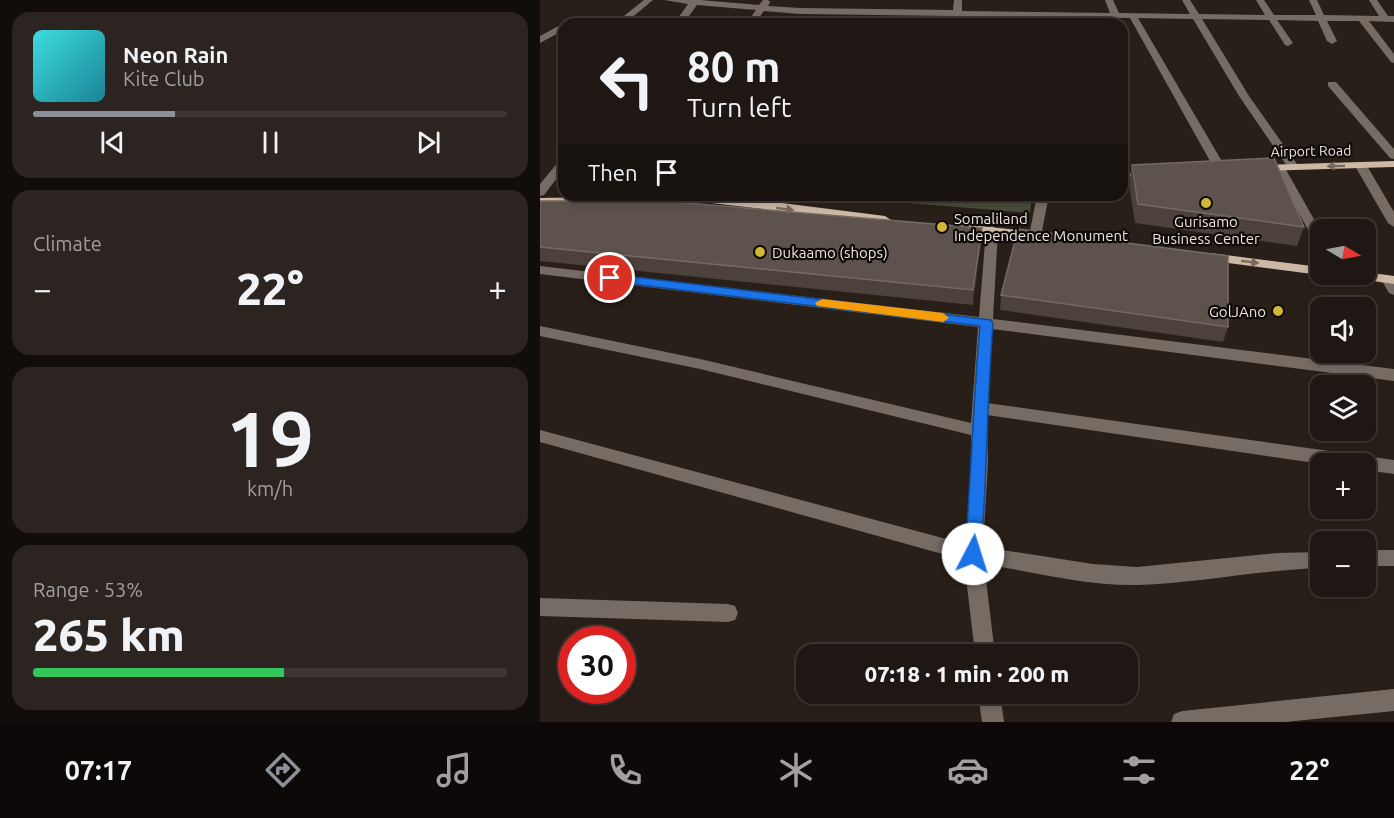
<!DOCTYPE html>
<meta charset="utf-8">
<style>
:root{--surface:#1f1713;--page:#2c2421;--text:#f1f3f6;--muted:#a19fa0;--line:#3c3633;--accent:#8c9099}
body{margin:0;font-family:Ubuntu,sans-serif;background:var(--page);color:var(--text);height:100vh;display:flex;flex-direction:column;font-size:22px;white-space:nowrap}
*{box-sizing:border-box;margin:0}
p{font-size:20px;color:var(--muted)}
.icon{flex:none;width:33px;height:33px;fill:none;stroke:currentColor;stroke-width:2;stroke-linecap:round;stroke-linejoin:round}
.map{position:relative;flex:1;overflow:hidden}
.panel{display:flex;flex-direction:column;gap:12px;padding:12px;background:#110d0a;width:540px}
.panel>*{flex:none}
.guide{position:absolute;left:18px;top:18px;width:570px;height:183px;border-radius:18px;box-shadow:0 3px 9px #0003,0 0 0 2px var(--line);background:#1f1713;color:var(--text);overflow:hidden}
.needle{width:39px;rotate:100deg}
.buttons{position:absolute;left:770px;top:219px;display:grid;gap:12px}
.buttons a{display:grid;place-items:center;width:66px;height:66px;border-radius:12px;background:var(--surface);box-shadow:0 3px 9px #0003,0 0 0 2px var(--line);font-size:30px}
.speed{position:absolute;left:18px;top:626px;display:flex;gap:12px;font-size:30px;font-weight:700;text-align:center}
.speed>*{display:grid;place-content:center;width:78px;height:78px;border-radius:50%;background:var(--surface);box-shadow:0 3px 9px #0003,0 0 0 2px var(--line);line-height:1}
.speed .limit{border:9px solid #d22;background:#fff;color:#111}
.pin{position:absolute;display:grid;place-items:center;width:51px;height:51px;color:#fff;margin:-26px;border:3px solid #fff;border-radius:50%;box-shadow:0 2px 6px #0007}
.me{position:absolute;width:66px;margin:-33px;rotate:5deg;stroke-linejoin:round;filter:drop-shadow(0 0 4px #0008)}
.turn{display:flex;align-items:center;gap:21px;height:126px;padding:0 30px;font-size:27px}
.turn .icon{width:78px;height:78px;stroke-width:2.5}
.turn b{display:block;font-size:42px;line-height:51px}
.then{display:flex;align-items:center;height:57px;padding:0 30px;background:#0003;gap:12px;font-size:22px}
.big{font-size:45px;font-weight:800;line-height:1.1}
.panel .tile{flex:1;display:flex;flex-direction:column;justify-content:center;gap:9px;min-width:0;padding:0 21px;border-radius:18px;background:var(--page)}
.panel .dial{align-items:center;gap:0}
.dial b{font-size:78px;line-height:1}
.song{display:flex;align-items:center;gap:18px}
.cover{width:72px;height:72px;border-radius:9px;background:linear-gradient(135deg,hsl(180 70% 55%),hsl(190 70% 35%))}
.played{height:6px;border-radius:3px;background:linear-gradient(90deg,var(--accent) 30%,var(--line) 30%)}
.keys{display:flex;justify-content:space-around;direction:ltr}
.heat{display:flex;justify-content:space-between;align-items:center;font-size:33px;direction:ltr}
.charge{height:9px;border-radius:4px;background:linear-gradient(90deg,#34c759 53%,var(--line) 0)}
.trip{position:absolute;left:256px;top:644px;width:342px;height:60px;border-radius:18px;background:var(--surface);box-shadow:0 3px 9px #0003,0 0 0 2px var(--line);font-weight:800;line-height:60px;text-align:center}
.tabs{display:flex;height:96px;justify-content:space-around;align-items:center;background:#0c0908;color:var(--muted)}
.tabs .icon{width:42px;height:42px}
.tabs .current{color:var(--accent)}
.tabs b{font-size:27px;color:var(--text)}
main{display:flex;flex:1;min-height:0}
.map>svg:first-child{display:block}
.green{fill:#484c38}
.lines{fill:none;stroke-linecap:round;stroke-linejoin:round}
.minor{fill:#766c63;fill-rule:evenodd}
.major{fill:#ccb8a4;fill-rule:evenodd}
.wall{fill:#4c413b}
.shaded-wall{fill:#372c26}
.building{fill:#5d534c;stroke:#746a64;stroke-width:1.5}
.oneway{fill:#766a5e}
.route{fill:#1a73e8;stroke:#114b97;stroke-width:1.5}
.slow{fill:#f59e0b}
.poi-dot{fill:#d3b635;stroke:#0e0a08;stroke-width:2}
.labels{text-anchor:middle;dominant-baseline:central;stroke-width:4.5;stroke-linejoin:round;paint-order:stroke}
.far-street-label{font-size:14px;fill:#ece5e1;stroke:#0e0a08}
.poi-label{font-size:15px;fill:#ece5e1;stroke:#0e0a08;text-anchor:start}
</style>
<main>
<section class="panel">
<div class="tile">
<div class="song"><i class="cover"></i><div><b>Neon Rain</b><p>Kite Club</p></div></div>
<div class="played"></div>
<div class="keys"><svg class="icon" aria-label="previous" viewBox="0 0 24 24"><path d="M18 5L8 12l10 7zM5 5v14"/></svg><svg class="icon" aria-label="pause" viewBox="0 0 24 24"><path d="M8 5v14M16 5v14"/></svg><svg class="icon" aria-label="next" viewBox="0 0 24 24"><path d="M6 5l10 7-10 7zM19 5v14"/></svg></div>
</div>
<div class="tile"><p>Climate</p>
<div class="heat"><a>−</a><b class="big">22°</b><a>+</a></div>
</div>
<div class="tile dial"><b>19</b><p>km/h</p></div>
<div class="tile"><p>Range · 53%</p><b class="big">265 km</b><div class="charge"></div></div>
</section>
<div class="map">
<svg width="854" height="722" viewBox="0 0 854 722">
<rect width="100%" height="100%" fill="#291f19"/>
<!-- green -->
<polygon class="green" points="321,195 492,195 490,213 319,199"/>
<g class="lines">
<!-- minor -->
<g class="minor">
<polygon points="104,0 113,0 84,24 74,24"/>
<polygon points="124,0 160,0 219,5 223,0 228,0 230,2 228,6 260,8 413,10 414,0 422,0 422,11 570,13 565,0 573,0 579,13 650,14 642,0 650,0 659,14 725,15 716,0 724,0 734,15 776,15 769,0 777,0 784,15 839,16 829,0 837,0 848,16 854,16 854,22 829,21 854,54 854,63 851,62 819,21 787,21 797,41 792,44 787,41 778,21 737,20 753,43 748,46 745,45 729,20 662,19 709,96 759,167 753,170 749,169 699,96 653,19 598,18 687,170 681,173 675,170 590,18 422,16 421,24 413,24 413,16 260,14 224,11 214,24 206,24 216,10 157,5 143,24 134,24 148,4"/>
<polygon points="24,23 27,24 24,24 24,30 0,43 0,36"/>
<polygon points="788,82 796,82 854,149 854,159 850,158 788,86"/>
<polygon points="24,159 24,169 4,195 0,196 0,184 20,160"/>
<polygon points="821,163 827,166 854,212 854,227 848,223 815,166"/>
<polygon points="739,165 745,168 780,230 780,244 774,240 733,168"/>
<polygon points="497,195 509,195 501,236 495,240 489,236"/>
<path d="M452,226L458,230L453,319L854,369V381L452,329L447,403L854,460V474L825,470V464H782L447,415L448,463L443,547L553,564L597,567L738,553L780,552V568C719,570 658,583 598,585C547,586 494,572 444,564L455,654H435L424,560L0,442V430L425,544L432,463L431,435L160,369L0,336V326L160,359L431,423L438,327L0,274V266L439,317L446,230Z"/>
<polygon points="848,275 854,278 854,295 849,293 841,279"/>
<rect x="825" y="550" width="29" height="16"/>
<polygon points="0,598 188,604 195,606 198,613 195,620 188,622 0,616"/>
<polygon points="854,689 854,711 745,722 631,722 634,714 642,711"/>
<polygon points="438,693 460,693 464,722 442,722"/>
</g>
<!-- major -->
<g class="major">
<polygon points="854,161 854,167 719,171 713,168 719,165"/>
<polygon points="608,172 612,173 612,177 582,180 582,174"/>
<polygon points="178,195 345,216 351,220 345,224 163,202 0,206 0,198"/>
<polygon points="422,224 497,232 503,236 497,240 418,231 416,228 418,225"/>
<polygon points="670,253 780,267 780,274 783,274 780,275 665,260 663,257"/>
<polygon points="825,272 854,276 854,284 811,278 805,274 825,274"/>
</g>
</g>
<!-- wall -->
<g class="wall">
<polygon points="592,165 764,227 757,246 595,223 589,184"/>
<polygon points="0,201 442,228 441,243 433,305 0,261"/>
<polygon points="461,295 688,327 683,342 460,310"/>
</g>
<!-- shaded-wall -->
<polygon class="shaded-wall" points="442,228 441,243 433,305 433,290"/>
<!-- building -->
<g class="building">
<polygon points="734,158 764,227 598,204 592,165"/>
<polygon points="0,201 123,201 442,228 433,290 0,247"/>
<polygon points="478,229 688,256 688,327 461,295"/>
</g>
<!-- one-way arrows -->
<defs><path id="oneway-solid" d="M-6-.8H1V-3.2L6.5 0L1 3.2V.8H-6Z" transform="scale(1.5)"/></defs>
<g class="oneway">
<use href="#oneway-solid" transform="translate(796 166) rotate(179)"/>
<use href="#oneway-solid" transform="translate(245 209) rotate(7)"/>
<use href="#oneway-solid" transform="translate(710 262) rotate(7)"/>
</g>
<!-- route -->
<path class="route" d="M70,274L451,320L453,323C447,400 447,476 441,554L439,559L433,561L427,559L425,554C431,478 433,402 440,326L66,281V275Z"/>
<!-- slow -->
<polygon class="slow" points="282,299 403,313 409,318 403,322 277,306 275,303"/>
<!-- markers -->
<g class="poi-dot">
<circle cx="666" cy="203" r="6"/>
<circle cx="402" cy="227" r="6"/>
<circle cx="220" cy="252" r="6"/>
<circle cx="738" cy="311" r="6"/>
</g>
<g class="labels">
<!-- far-street labels -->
<g class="far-street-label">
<text transform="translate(771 151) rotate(-1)">Airport Road</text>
</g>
<!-- poi labels -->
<g class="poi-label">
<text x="414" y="218">Somaliland<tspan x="414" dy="17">Independence Monument</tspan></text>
<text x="666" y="221" text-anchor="middle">Gurisamo<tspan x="666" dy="17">Business Center</tspan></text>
<text x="232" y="252">Dukaamo (shops)</text>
<text x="726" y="311" text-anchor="end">GolJAno</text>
</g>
</g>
</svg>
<div class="buttons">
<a><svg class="needle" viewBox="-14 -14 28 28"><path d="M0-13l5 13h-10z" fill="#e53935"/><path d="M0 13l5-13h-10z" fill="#a19fa0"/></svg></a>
<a><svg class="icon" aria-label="sound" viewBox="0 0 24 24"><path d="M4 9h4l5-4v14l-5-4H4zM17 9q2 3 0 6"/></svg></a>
<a><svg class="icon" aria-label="layers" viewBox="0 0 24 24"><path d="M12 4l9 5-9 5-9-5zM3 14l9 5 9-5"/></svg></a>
<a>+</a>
<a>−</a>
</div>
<div class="speed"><div class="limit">30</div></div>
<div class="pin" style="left:70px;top:278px;background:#d93025"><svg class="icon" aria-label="arrive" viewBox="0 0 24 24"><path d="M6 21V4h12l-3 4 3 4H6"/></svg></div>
<svg class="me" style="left:433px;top:554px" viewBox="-20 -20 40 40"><circle r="19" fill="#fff"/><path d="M0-13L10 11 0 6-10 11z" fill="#1a73e8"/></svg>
<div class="trip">07:18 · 1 min · 200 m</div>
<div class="guide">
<div class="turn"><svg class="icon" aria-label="left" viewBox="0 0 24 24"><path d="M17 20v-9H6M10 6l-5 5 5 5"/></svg><div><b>80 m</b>Turn left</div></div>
<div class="then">Then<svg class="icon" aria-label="arrive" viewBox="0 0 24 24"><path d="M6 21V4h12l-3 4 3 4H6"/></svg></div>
</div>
</div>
</main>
<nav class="tabs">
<b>07:17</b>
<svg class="icon current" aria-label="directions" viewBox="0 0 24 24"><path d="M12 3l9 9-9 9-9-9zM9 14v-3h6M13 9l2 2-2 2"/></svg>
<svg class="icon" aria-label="music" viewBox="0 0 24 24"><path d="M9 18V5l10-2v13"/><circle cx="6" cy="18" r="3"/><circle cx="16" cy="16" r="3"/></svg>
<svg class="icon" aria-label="phone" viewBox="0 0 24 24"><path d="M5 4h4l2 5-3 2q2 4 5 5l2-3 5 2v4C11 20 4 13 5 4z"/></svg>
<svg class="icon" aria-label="climate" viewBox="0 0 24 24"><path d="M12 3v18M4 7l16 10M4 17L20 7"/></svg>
<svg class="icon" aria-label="car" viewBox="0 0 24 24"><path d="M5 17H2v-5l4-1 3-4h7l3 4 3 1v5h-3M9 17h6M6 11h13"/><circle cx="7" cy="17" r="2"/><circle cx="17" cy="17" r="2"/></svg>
<svg class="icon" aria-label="filters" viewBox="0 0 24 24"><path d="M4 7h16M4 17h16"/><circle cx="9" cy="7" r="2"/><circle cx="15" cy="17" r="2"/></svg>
<b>22°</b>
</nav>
